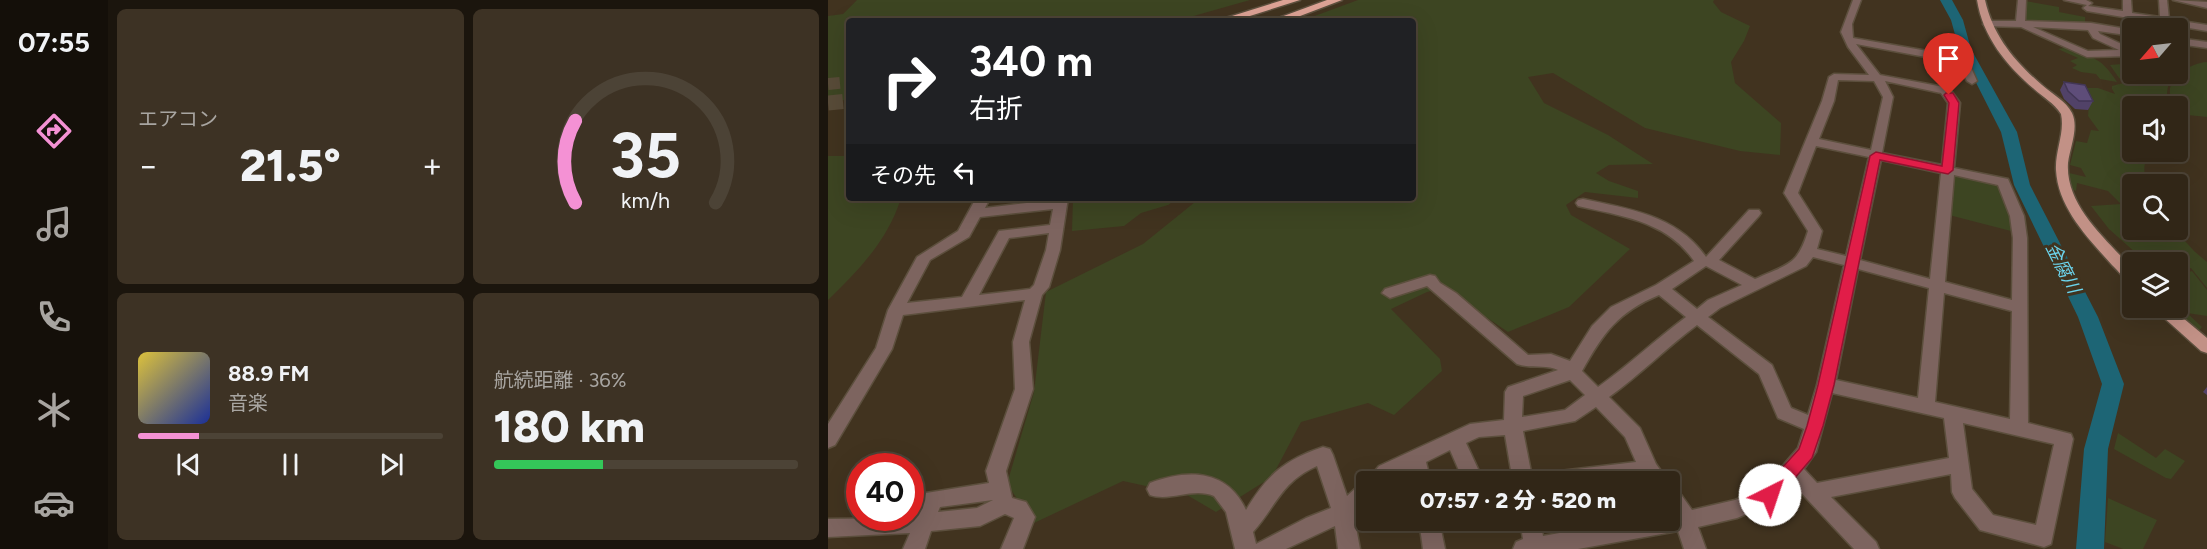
<!DOCTYPE html>
<html lang="ja">
<meta charset="utf-8">
<style>
:root{--surface:#312617;--page:#3d3224;--text:#f1f3f6;--muted:#a8a5a1;--line:#4c4336;--accent:#f491d4}
body{margin:0;font-family:Figtree,"Noto Sans JP",sans-serif;background:var(--page);color:var(--text);height:100vh;display:flex;flex-direction:column;font-size:22px;white-space:nowrap}
*{box-sizing:border-box;margin:0}
p{font-size:20px;color:var(--muted)}
.icon{flex:none;width:33px;height:33px;fill:none;stroke:currentColor;stroke-width:2;stroke-linecap:round;stroke-linejoin:round}
.map{position:relative;flex:1;overflow:hidden}
.drawer{display:flex;flex-direction:column;gap:9px;padding:9px;background:#1b150d;width:720px}
.drawer>*{flex:none}
.banner{position:absolute;left:18px;top:18px;width:570px;height:183px;border-radius:6px;box-shadow:0 6px 24px #0002,0 0 0 2px var(--line);background:#202124;color:#fff;overflow:hidden}
.needle{width:39px;rotate:242deg}
.tools{position:absolute;left:1294px;top:18px;display:grid;gap:12px}
.tools a{display:grid;place-items:center;width:66px;height:66px;border-radius:6px;background:var(--surface);box-shadow:0 6px 24px #0002,0 0 0 2px var(--line);font-size:30px}
.speed{position:absolute;left:18px;top:453px;display:flex;gap:12px;font-size:30px;font-weight:700;text-align:center}
.speed>*{display:grid;place-content:center;width:78px;height:78px;border-radius:50%;background:var(--surface);box-shadow:0 6px 24px #0002,0 0 0 2px var(--line);line-height:1}
.speed .limit{border:9px solid #d22;background:#fff;color:#111}
.pin{position:absolute;display:grid;place-items:center;width:51px;height:51px;color:#fff;margin:-62px -26px;border-radius:50% 50% 50% 0;rotate:-45deg;box-shadow:0 0 6px #0007}
.pin .icon{rotate:45deg}
.me{position:absolute;width:66px;margin:-33px;rotate:41deg;stroke-linejoin:round;filter:drop-shadow(0 0 4px #0008)}
.turn{display:flex;align-items:center;gap:21px;height:126px;padding:0 24px;font-size:27px}
.turn .icon{width:78px;height:78px;stroke-width:2.5}
.turn b{display:block;font-size:42px;line-height:51px}
.then{display:flex;align-items:center;height:57px;padding:0 24px;background:#0003;gap:12px;font-size:22px}
.big{font-size:45px;font-weight:800;line-height:1.1}
.drawer .widget{flex:1;display:flex;flex-direction:column;justify-content:center;gap:9px;min-width:0;padding:0 21px;border-radius:9px;background:var(--page)}
.drawer .dial{align-items:center;gap:0}
.dial svg{height:156px;overflow:visible;fill:none;stroke:var(--line);stroke-width:7;stroke-linecap:round;text-anchor:middle}
.dial text{fill:var(--text);stroke:none}
.song{display:flex;align-items:center;gap:18px}
.cover{width:72px;height:72px;border-radius:9px;background:linear-gradient(135deg,hsl(50 70% 55%),hsl(230 70% 35%))}
.played{height:6px;border-radius:3px;background:linear-gradient(90deg,var(--accent) 20%,var(--line) 20%)}
.keys{display:flex;justify-content:space-around;direction:ltr}
.heat{display:flex;justify-content:space-between;align-items:center;font-size:33px;direction:ltr}
.charge{height:9px;border-radius:4px;background:linear-gradient(90deg,#34c759 36%,var(--line) 0)}
.drawer .tiles{flex:1;display:grid;gap:9px;grid-template-columns:repeat(2,1fr)}
.trip{position:absolute;left:528px;top:471px;width:324px;height:60px;border-radius:6px;background:var(--surface);box-shadow:0 6px 24px #0002,0 0 0 2px var(--line);font-weight:800;line-height:60px;text-align:center}
main{display:flex;flex:1;min-height:0}
.dock{display:flex;flex-direction:column;width:108px;justify-content:space-around;align-items:center;background:#140f09;color:var(--muted)}
.dock .icon{width:42px;height:42px}
.dock .selected{color:var(--accent)}
.dock b{font-size:27px;color:var(--text)}
.map>svg:first-child{display:block}
.green{fill:#3d4522}
.lines{fill:none;stroke-linecap:round;stroke-linejoin:round}
.river{fill:#1d6575;fill-rule:evenodd}
.highway-tunnel-far1{stroke:#584b38;stroke-width:12;stroke-dasharray:12 6;stroke-linecap:butt}
.highway-tunnel{stroke:#584b38;stroke-width:15;stroke-dasharray:15 8;stroke-linecap:butt}
.minor-casing{stroke:#5c4f3d;stroke-width:3}
.major-casing{stroke:#5c4f3d;stroke-width:3}
.highway-casing{stroke:#5c4f3d;stroke-width:3}
.minor{fill:#7d645f;fill-rule:evenodd}
.major{fill:#c29186;fill-rule:evenodd}
.highway{fill:#dda295;fill-rule:evenodd}
.wall{fill:#514268}
.building{fill:#5e4d79;stroke:#423655;stroke-width:1.5}
.route{fill:#e11d48;stroke:#92132f;stroke-width:1.5}
.labels{text-anchor:middle;dominant-baseline:central;stroke-width:6;stroke-linejoin:round;paint-order:stroke}
.water-label{font-size:18px;font-style:italic;fill:#6cd5ee;stroke:#41331f}
</style>
<main>
<nav class="dock">
<b>07:55</b>
<svg class="icon selected" aria-label="directions" viewBox="0 0 24 24"><path d="M12 3l9 9-9 9-9-9zM9 14v-3h6M13 9l2 2-2 2"/></svg>
<svg class="icon" aria-label="music" viewBox="0 0 24 24"><path d="M9 18V5l10-2v13"/><circle cx="6" cy="18" r="3"/><circle cx="16" cy="16" r="3"/></svg>
<svg class="icon" aria-label="phone" viewBox="0 0 24 24"><path d="M5 4h4l2 5-3 2q2 4 5 5l2-3 5 2v4C11 20 4 13 5 4z"/></svg>
<svg class="icon" aria-label="climate" viewBox="0 0 24 24"><path d="M12 3v18M4 7l16 10M4 17L20 7"/></svg>
<svg class="icon" aria-label="car" viewBox="0 0 24 24"><path d="M5 17H2v-5l4-1 3-4h7l3 4 3 1v5h-3M9 17h6M6 11h13"/><circle cx="7" cy="17" r="2"/><circle cx="17" cy="17" r="2"/></svg>
</nav>
<section class="drawer">
<div class="tiles">
<div class="widget"><p>エアコン</p>
<div class="heat"><a>−</a><b class="big">21.5°</b><a>+</a></div>
</div>
<div class="widget dial"><svg viewBox="0 0 100 80">
<path d="M14 69A42 42 0 1 1 86 69"/>
<path d="M14 69A42 42 0 0 1 14 27" stroke="#f491d4"/>
<text x="50" y="56" font-size="32" font-weight="700">35</text>
<text x="50" y="72" font-size="11">km/h</text>
</svg></div>
<div class="widget">
<div class="song"><i class="cover"></i><div><b>88.9 FM</b><p>音楽</p></div></div>
<div class="played"></div>
<div class="keys"><svg class="icon" aria-label="previous" viewBox="0 0 24 24"><path d="M18 5L8 12l10 7zM5 5v14"/></svg><svg class="icon" aria-label="pause" viewBox="0 0 24 24"><path d="M8 5v14M16 5v14"/></svg><svg class="icon" aria-label="next" viewBox="0 0 24 24"><path d="M6 5l10 7-10 7zM19 5v14"/></svg></div>
</div>
<div class="widget"><p>航続距離 · 36%</p><b class="big">180 km</b><div class="charge"></div></div>
</div>
</section>
<div class="map">
<svg width="1379" height="549" viewBox="0 0 1379 549">
<rect width="100%" height="100%" fill="#41331f"/>
<!-- green -->
<g class="green">
<polygon points="29,0 422,0 348,21 21,21 21,100 0,101 0,16 15,14"/>
<polygon points="530,0 886,0 885,2 893,12 922,26 916,41 903,62 907,83 953,123 952,155 912,151 817,128 725,73 700,77 716,103 780,135 825,164 781,165 768,173 781,181 810,191 810,198 757,192 738,205 743,215 802,249 741,307 680,332 615,288 599,292 563,309 612,359 614,371 566,415 540,403 473,422 444,477 388,512 359,495 295,481 206,523 179,484 206,392 218,292 315,244 372,198 585,198 585,21 473,21"/>
<polygon points="1197,1 1231,7 1231,12 1257,17 1257,22 1198,22 1195,20"/>
<path d="M1241,47C1266,59 1273,57 1289,82L1272,79L1268,74L1253,72L1244,68L1249,65L1242,61L1250,58L1230,49Z"/>
<path d="M1379,62V117L1350,114V106L1341,105L1344,100C1334,79 1362,63 1379,62Z"/>
<path d="M1305,63V74H1350C1335,86 1341,92 1338,106H1305V152H1324C1314,161 1316,172 1318,184H1305V230H1347L1366,251L1379,262V288L1363,268L1350,274V262H1318L1281,229L1263,206L1293,204L1280,191L1249,183L1248,191L1244,189L1241,173L1258,177L1253,168L1242,165L1248,141L1259,143L1263,130L1271,131L1260,116L1261,104L1255,88H1270L1287,94L1284,89V86L1299,82L1291,78L1282,65Z"/>
<path d="M0,156H21V198H73C60,240 31,270 0,300Z"/>
<polygon points="1128,175 1169,186 1184,217 1183,231 1121,215 1125,176"/>
<polygon points="245,198 350,198 340,205 313,213 296,226 244,231"/>
<polygon points="1364,271 1379,290 1379,316 1359,313 1374,327 1368,334 1341,308 1350,308 1350,276"/>
<polygon points="1290,433 1328,458 1337,449 1357,461 1343,479 1338,478 1286,449"/>
<polygon points="1280,498 1329,520 1315,549 1295,549 1277,542"/>
</g>
<g class="lines">
<!-- river -->
<polygon class="river" points="1112,0 1124,0 1135,20 1143,49 1189,132 1202,185 1270,317 1296,384 1280,449 1276,549 1248,549 1256,449 1274,384 1250,317 1186,185 1173,132 1131,49 1123,20"/>
<!-- highway-tunnel-far1 -->
<polyline class="highway-tunnel-far1" points="0,84 21,82"/>
<!-- highway-tunnel -->
<polyline class="highway-tunnel" points="0,103 21,101"/>
<defs>
<g id="minor">
<path d="M1025,0H1033L1024,24L1025,38L1134,57L1143,61L1141,63L1149,81L1144,84L1139,81L1130,63L1028,44L1052,75L1121,88L1132,103L1126,168L1180,179L1196,216L1199,238L1200,423L1243,434L1245,439L1223,544L1216,547L1152,530L1127,498L1124,492L1123,474L1003,497L1048,542L1051,549H1026L964,483L949,501L909,518L870,527L878,549H856L850,531L750,549H685L688,542L695,539L692,520H712L715,536L803,520H842V514L844,513L842,510V486L849,489L864,510L907,500L935,489L970,448L976,429L950,418L931,374L869,325C838,348 812,375 781,397L812,428L828,464L841,482H819L816,478L786,482H705L708,476L715,473L808,462L797,437L768,407L747,421L695,431L705,482H685L677,435L651,437L638,443L656,482H636L622,450L598,462L603,482H583L581,470L561,482H538V504L526,516L532,549H510L507,526L458,549H407L398,512L386,496C365,487 342,502 322,495L319,489L322,483C360,469 399,469 418,510C439,475 456,460 495,447L502,449L505,455L519,496L531,485L538,482L551,466L642,424L676,420L677,392L680,387L730,370C718,364 703,369 689,364L599,286L562,298L554,293L557,289L602,275L607,276L612,283L628,293L700,355L723,354L742,361L764,326L783,307L828,285L866,261C839,221 793,216 750,206L748,203L750,200L755,199C801,209 849,215 878,257L921,210H931L933,213L931,216L891,260L927,279C959,264 969,267 980,231L956,193L994,101L1001,77L1006,74L1041,75L1020,47L1013,32ZM1010,80L1046,81L1055,97L1043,150L991,139L1006,101ZM1057,81L1113,93L1120,103L1114,165L1054,153L1065,97ZM988,146L1041,157L1018,256L989,249L994,231L970,193ZM1053,160L1113,173L1102,279L1032,260ZM1126,175L1170,185L1182,216L1185,238L1184,300L1117,282ZM985,257L1016,265L989,385L980,415L963,408L944,365L880,317L892,308L978,266ZM878,266L914,285L880,300L869,309L844,289ZM1030,269L1101,288L1090,398L1008,380ZM1116,293L1184,311L1182,419L1107,402ZM831,295L858,317C828,339 801,365 770,387L754,371C775,333 790,312 831,295ZM742,380L757,395L737,410L694,417L695,396ZM1004,393L1116,418L1121,458L989,483L976,469L988,452ZM1135,423L1226,444L1208,525L1165,515L1144,489ZM489,466L503,508L478,518L428,544L425,532C449,505 453,482 489,466Z"/>
<path d="M1190,0H1198L1197,21L1263,23L1305,30V36L1270,31L1272,34L1304,49L1305,56L1259,57L1193,27L1157,26L1155,24L1160,21H1188ZM1205,27L1260,30L1265,38L1291,50L1260,51Z"/>
<polygon points="1236,0 1258,0 1264,3 1260,6 1295,11 1295,0 1303,0 1304,13 1332,17 1331,0 1339,0 1341,19 1379,25 1379,31 1259,11 1255,8 1259,5"/>
<polygon points="1345,0 1379,2 1379,8"/>
<polygon points="1350,38 1379,42 1379,48 1350,44"/>
<path d="M148,198H162L157,208L240,198L232,250L221,287L214,295L201,342L205,389L178,471L184,498L198,502L207,517L195,549H173L186,518L177,514L152,526L103,531L97,549H75L82,533L0,537V519L82,518V514L89,513L98,493L161,483L158,471L187,389L185,342L197,300L75,315L64,349L7,445L0,448V424L48,348L60,310L89,257L130,231ZM225,209L222,225L171,231L134,297L79,303L102,260L141,237L152,217ZM221,233L218,250L206,285L202,289L151,295L181,238ZM165,500L149,508L110,512L112,507Z"/>
<polygon points="591,520 611,520 617,549 595,549"/>
</g>
<g id="major">
<path d="M1149,0H1157C1165,36 1187,62 1214,85C1224,94 1238,101 1244,113C1251,128 1242,147 1240,163C1237,206 1279,240 1305,269V283C1296,281 1291,271 1284,265C1260,238 1230,208 1228,170C1227,150 1237,133 1233,114C1226,103 1215,97 1206,89C1178,65 1155,37 1149,0Z"/>
<polygon points="1325,308 1343,308 1379,338 1379,353 1373,351"/>
</g>
<g id="highway">
<polygon points="455,0 472,0 406,21 388,21"/>
<polygon points="499,0 514,0 459,21 442,21"/>
</g>
</defs>
<!-- minor casing -->
<use href="#minor" class="minor-casing"/>
<!-- major casing -->
<use href="#major" class="major-casing"/>
<!-- highway casing -->
<use href="#highway" class="highway-casing"/>
<!-- minor -->
<use href="#minor" class="minor"/>
<!-- major -->
<use href="#major" class="major"/>
<!-- highway -->
<use href="#highway" class="highway"/>
</g>
<!-- wall -->
<g class="wall">
<polygon points="1236,82 1265,101 1260,110 1247,109 1236,99 1232,90"/>
<polygon points="1379,387 1379,395 1375,392"/>
</g>
<!-- building -->
<polygon class="building" points="1236,82 1257,85 1265,101 1251,101 1240,91"/>
<!-- route -->
<polygon class="route" points="1118,93 1125,93 1131,103 1125,170 1120,174 1052,160 1006,385 995,426 984,458 948,500 942,503 935,500 932,495 935,489 971,449 979,426 990,385 1042,156 1048,152 1114,166 1121,103 1116,95"/>
<g class="labels">
<!-- water labels -->
<g class="water-label">
<text transform="translate(1235 268) rotate(63)">金腐川</text>
</g>
</g>
</svg>
<div class="tools">
<a><svg class="needle" viewBox="-14 -14 28 28"><path d="M0-13l5 13h-10z" fill="#e53935"/><path d="M0 13l5-13h-10z" fill="#a8a5a1"/></svg></a>
<a><svg class="icon" aria-label="sound" viewBox="0 0 24 24"><path d="M4 9h4l5-4v14l-5-4H4zM17 9q2 3 0 6"/></svg></a>
<a><svg class="icon" aria-label="search" viewBox="0 0 24 24"><circle cx="10" cy="10" r="6"/><path d="M15 15l6 6"/></svg></a>
<a><svg class="icon" aria-label="layers" viewBox="0 0 24 24"><path d="M12 4l9 5-9 5-9-5zM3 14l9 5 9-5"/></svg></a>
</div>
<div class="speed"><div class="limit">40</div></div>
<div class="pin" style="left:1121px;top:95px;background:#d93025"><svg class="icon" aria-label="arrive" viewBox="0 0 24 24"><path d="M6 21V4h12l-3 4 3 4H6"/></svg></div>
<svg class="me" style="left:942px;top:495px" viewBox="-20 -20 40 40"><circle r="19" fill="#fff"/><path d="M0-13L10 11 0 6-10 11z" fill="#e11d48"/></svg>
<div class="trip">07:57 · 2 分 · 520 m</div>
<div class="banner">
<div class="turn"><svg class="icon" aria-label="right" viewBox="0 0 24 24"><path d="M7 20v-9h11M14 6l5 5-5 5"/></svg><div><b>340 m</b>右折</div></div>
<div class="then">その先<svg class="icon" aria-label="left" viewBox="0 0 24 24"><path d="M17 20v-9H6M10 6l-5 5 5 5"/></svg></div>
</div>
</div>
</main>
